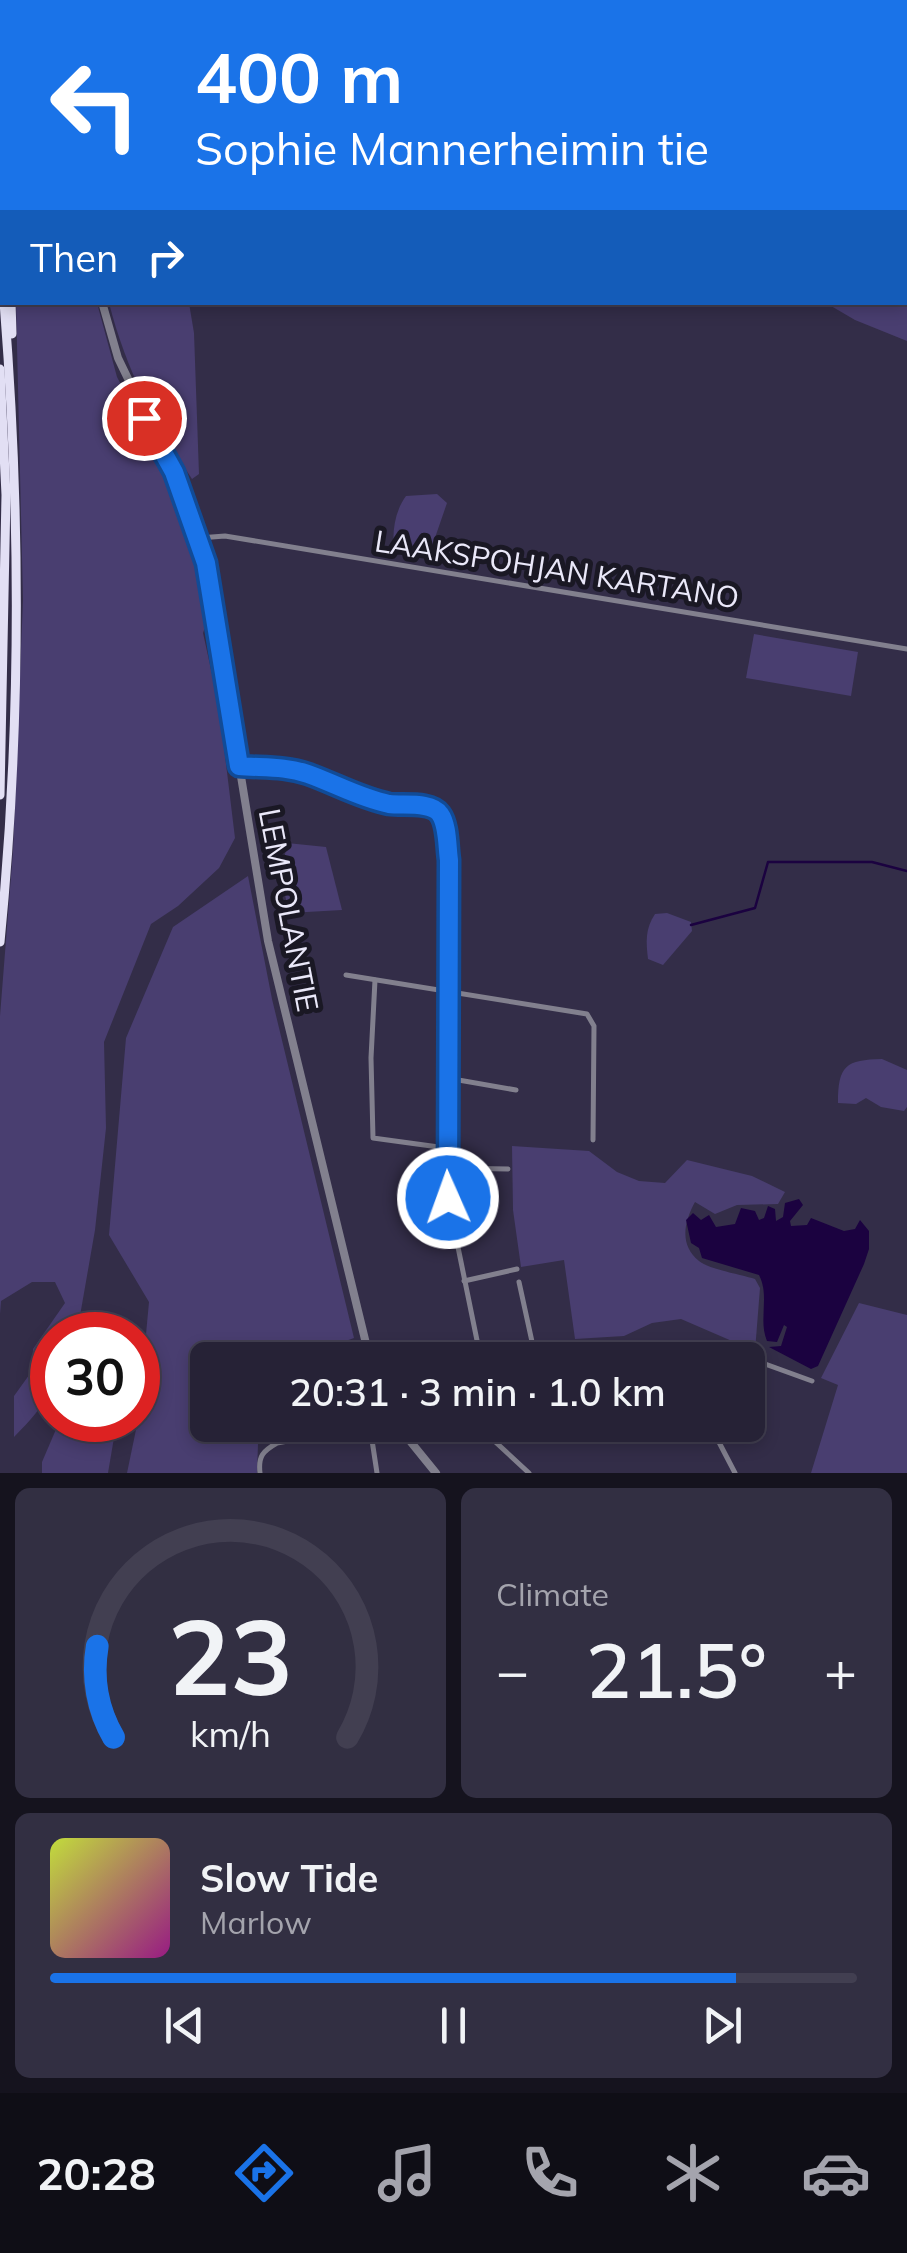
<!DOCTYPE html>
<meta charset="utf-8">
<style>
:root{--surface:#262236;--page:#322f42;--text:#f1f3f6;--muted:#a4a4ad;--line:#423f51;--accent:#1a73e8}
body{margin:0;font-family:Mulish,sans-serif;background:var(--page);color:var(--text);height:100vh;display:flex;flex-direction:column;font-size:38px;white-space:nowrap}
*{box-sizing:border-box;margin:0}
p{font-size:32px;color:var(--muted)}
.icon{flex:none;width:55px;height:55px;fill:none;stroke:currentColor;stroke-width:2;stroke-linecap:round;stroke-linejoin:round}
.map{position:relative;height:1473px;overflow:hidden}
.drawer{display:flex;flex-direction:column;gap:15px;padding:15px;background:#15131e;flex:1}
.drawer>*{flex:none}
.banner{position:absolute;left:0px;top:0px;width:908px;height:305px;box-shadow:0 5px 15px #0003,0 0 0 2px var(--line);background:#1a73e8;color:#fff;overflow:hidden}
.speed{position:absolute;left:30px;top:1312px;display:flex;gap:20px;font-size:50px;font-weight:700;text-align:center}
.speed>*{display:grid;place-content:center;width:130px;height:130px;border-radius:50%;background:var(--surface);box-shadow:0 5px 15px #0003,0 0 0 2px var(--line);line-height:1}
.speed .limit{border:15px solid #d22;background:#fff;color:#111}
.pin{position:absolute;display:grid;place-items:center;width:85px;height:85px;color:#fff;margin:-42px;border:5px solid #fff;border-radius:50%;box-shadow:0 2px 10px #0007}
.me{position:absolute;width:110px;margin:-55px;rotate:358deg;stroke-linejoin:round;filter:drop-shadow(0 0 8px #0008)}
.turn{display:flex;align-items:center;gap:35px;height:210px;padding:0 30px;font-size:45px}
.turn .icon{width:130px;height:130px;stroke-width:2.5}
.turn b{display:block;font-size:70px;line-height:85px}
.then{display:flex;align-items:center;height:95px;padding:0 30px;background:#0003;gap:20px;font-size:38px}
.big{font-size:75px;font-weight:600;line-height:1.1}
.drawer .widget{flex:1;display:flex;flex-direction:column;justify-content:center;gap:15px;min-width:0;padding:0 35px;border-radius:15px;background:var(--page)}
.drawer .dial{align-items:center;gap:0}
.dial svg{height:260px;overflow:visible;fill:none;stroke:var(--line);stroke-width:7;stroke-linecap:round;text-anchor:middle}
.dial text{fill:var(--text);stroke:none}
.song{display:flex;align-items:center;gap:30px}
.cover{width:120px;height:120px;border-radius:15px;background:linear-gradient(135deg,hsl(70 70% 55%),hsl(310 70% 35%))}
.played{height:10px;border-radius:5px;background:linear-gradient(90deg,var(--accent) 85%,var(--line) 85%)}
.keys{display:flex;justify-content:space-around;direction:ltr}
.heat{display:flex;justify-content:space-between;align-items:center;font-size:55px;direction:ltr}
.drawer .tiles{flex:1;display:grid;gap:15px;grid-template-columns:1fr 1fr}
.widget:last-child{grid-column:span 2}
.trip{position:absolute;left:190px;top:1342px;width:575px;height:100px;border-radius:15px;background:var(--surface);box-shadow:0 5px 15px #0003,0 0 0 2px var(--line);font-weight:600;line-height:100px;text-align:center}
.dock{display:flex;height:160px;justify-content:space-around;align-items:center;background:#0f0e16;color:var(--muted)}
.dock .icon{width:70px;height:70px}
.dock .selected{color:var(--accent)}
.dock b{font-size:45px;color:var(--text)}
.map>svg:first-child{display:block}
.green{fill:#493e70}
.water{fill:#1b0240}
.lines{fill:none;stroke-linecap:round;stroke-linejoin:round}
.stream{stroke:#1b0240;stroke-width:2.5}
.minor{stroke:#82808e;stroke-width:5}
.tertiary{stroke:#82808e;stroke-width:8}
.secondary{stroke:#b0acc3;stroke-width:8}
.trunk{stroke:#e2dff4;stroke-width:9}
.route-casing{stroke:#114b97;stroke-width:25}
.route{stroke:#1a73e8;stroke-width:18}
.labels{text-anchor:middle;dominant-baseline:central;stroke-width:10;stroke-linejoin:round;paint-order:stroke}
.street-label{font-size:30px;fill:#eae8f9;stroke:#1a1824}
</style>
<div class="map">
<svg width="907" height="1473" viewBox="0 0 907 1473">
<rect width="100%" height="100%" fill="#332d48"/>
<!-- green -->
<g class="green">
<polygon points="905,207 907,209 907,341 855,320 826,303 905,302"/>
<path d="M16,303H97L117,377L166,470L201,573L208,619L203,633L219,706L235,838L219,868L178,906L151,924L104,1042L106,1128L95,1230L77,1333L52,1335C52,1392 55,1395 14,1437V1396L32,1371L33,1349L65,1303L55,1282H32L1,1301L0,1314V1016L13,851L23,600Z"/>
<path d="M109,303H189L194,333L199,474L192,479C153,419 127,373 109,303Z"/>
<path d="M437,494L447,503L428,558L391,553L394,549C392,531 395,511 406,496Z"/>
<polygon points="754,634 858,652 851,696 746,678"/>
<polygon points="287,843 326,847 342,910 289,913 281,877"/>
<polygon points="248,876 272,999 354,1338 293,1360 208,1360 208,1425 308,1425 309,1430 258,1444 257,1473 127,1473 138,1420 149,1302 109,1235 126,1038 173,927"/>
<path d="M667,913L691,922L692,931L663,965L648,959C646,942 645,929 655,914Z"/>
<path d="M882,1059L907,1070V1107L904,1111L881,1107L866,1098L856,1104L838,1103C838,1065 846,1060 882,1059Z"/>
<path d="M512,1146L589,1151L617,1172L639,1181L665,1183L687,1160L752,1176L785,1192L778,1204L737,1205L715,1214L695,1202C684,1222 679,1245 699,1261C708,1269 743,1275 755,1279L760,1288L755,1351L681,1319L652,1323L624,1336L575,1339L564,1260L521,1267L513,1210Z"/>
<polygon points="859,1303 907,1315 907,1473 811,1473 838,1385 821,1378"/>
<polygon points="60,1420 117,1420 108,1473 42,1473 42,1462"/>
</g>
<!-- water -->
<g class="water">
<polygon points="656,0 907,0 907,209 905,2"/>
<path d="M799,1199L803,1205L790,1221L791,1226L807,1225L811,1218L844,1231L855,1229L860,1220L869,1231V1249L864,1264L818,1366L811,1369L769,1347L781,1346L787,1327L784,1325L777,1342L767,1341C758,1320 770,1296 759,1275L702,1258L699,1248L691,1243L686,1220L693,1213L701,1220L709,1215L716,1227L735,1224L741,1208L755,1211L759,1220L764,1218L768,1206L775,1209L776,1221L783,1217L785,1203Z"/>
</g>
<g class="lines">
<!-- stream -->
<polyline class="stream" points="691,925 755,908 768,862 872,862 907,871"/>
<!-- minor -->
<g class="minor">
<polyline points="199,538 225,536 907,649"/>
<path d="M239,766C255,767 271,765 287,768C321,776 351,794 385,803C403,807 422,803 439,812L449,860L448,1198L481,1360"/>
<polyline points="346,975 587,1014 594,1026 593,1140"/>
<polyline points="375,980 371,1058 373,1138 446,1148"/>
<polyline points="447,1078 516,1090"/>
<polyline points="446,1168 508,1169"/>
<polyline points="464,1281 517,1269"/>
<polyline points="519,1282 536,1360"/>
<polyline points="748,1365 754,1360 812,1381"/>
<polyline points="477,1425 529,1473"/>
<polyline points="710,1425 735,1473"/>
<polyline points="370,1427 377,1473"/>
<path d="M260,1473C258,1456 263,1451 277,1443L373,1425"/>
</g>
<!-- tertiary -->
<g class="tertiary">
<polyline points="102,302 118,358 173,472 206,563 268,941 370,1360"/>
<polyline points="397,1425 436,1473"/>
</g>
<!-- secondary -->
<polyline class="secondary" points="63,0 63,2"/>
<!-- trunk -->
<g class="trunk">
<polyline points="0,84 2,86"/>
<polyline points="0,254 2,286"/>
<polyline points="11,302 12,334"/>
<polyline points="0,369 6,495 0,795"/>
<path d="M0,942C21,730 21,515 4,302"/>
</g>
</g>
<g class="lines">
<defs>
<path id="route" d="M144,418L174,472L206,563L239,766C263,768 285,766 308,774C336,784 360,798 389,804C403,806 431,801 440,814C448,825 447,847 449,860L448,1198"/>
</defs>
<!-- route casing -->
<use href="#route" class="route-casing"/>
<!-- route -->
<use href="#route" class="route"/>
</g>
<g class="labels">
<!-- street labels -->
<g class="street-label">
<text transform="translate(557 569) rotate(9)">LAAKSPOHJAN KARTANO</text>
<text transform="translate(289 910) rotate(79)">LEMPOLANTIE</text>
</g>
</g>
</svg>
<div class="speed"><div class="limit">30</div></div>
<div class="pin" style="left:144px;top:418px;background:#d93025"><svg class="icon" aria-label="arrive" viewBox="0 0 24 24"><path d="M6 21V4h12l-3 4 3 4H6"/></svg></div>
<svg class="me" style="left:448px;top:1198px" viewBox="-20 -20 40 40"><circle r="17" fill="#1a73e8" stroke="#fff" stroke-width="3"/><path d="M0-11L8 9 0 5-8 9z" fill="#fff"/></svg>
<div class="trip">20:31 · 3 min · 1.0 km</div>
<div class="banner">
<div class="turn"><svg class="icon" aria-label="left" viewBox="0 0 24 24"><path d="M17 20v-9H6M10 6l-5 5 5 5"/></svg><div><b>400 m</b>Sophie Mannerheimin tie</div></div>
<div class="then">Then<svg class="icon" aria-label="right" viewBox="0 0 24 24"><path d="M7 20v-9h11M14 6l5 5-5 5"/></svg></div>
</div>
</div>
<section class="drawer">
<div class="tiles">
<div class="widget dial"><svg viewBox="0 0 100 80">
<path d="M14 69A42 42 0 1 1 86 69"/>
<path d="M14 69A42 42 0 0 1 9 41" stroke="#1a73e8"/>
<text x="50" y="56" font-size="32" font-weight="700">23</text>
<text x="50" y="72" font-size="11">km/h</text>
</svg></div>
<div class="widget"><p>Climate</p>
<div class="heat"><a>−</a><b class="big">21.5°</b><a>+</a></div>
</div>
<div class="widget">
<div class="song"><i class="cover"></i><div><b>Slow Tide</b><p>Marlow</p></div></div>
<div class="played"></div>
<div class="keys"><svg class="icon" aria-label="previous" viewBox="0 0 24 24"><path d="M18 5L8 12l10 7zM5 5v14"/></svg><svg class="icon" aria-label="pause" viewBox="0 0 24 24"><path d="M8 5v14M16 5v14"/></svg><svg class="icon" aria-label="next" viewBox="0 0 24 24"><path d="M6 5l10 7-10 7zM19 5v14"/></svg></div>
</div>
</div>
</section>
<nav class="dock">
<b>20:28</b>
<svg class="icon selected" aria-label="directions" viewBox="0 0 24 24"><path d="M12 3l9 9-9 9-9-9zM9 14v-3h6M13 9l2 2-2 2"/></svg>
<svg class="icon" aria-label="music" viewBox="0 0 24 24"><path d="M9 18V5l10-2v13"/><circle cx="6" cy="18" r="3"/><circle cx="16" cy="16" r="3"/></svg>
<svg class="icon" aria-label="phone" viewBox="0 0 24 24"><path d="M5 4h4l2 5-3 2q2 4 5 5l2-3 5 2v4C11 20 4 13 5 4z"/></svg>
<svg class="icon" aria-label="climate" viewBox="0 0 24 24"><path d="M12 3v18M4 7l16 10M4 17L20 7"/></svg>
<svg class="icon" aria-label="car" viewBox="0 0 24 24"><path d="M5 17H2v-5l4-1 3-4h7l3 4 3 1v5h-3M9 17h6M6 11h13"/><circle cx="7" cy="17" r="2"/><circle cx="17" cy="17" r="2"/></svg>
</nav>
